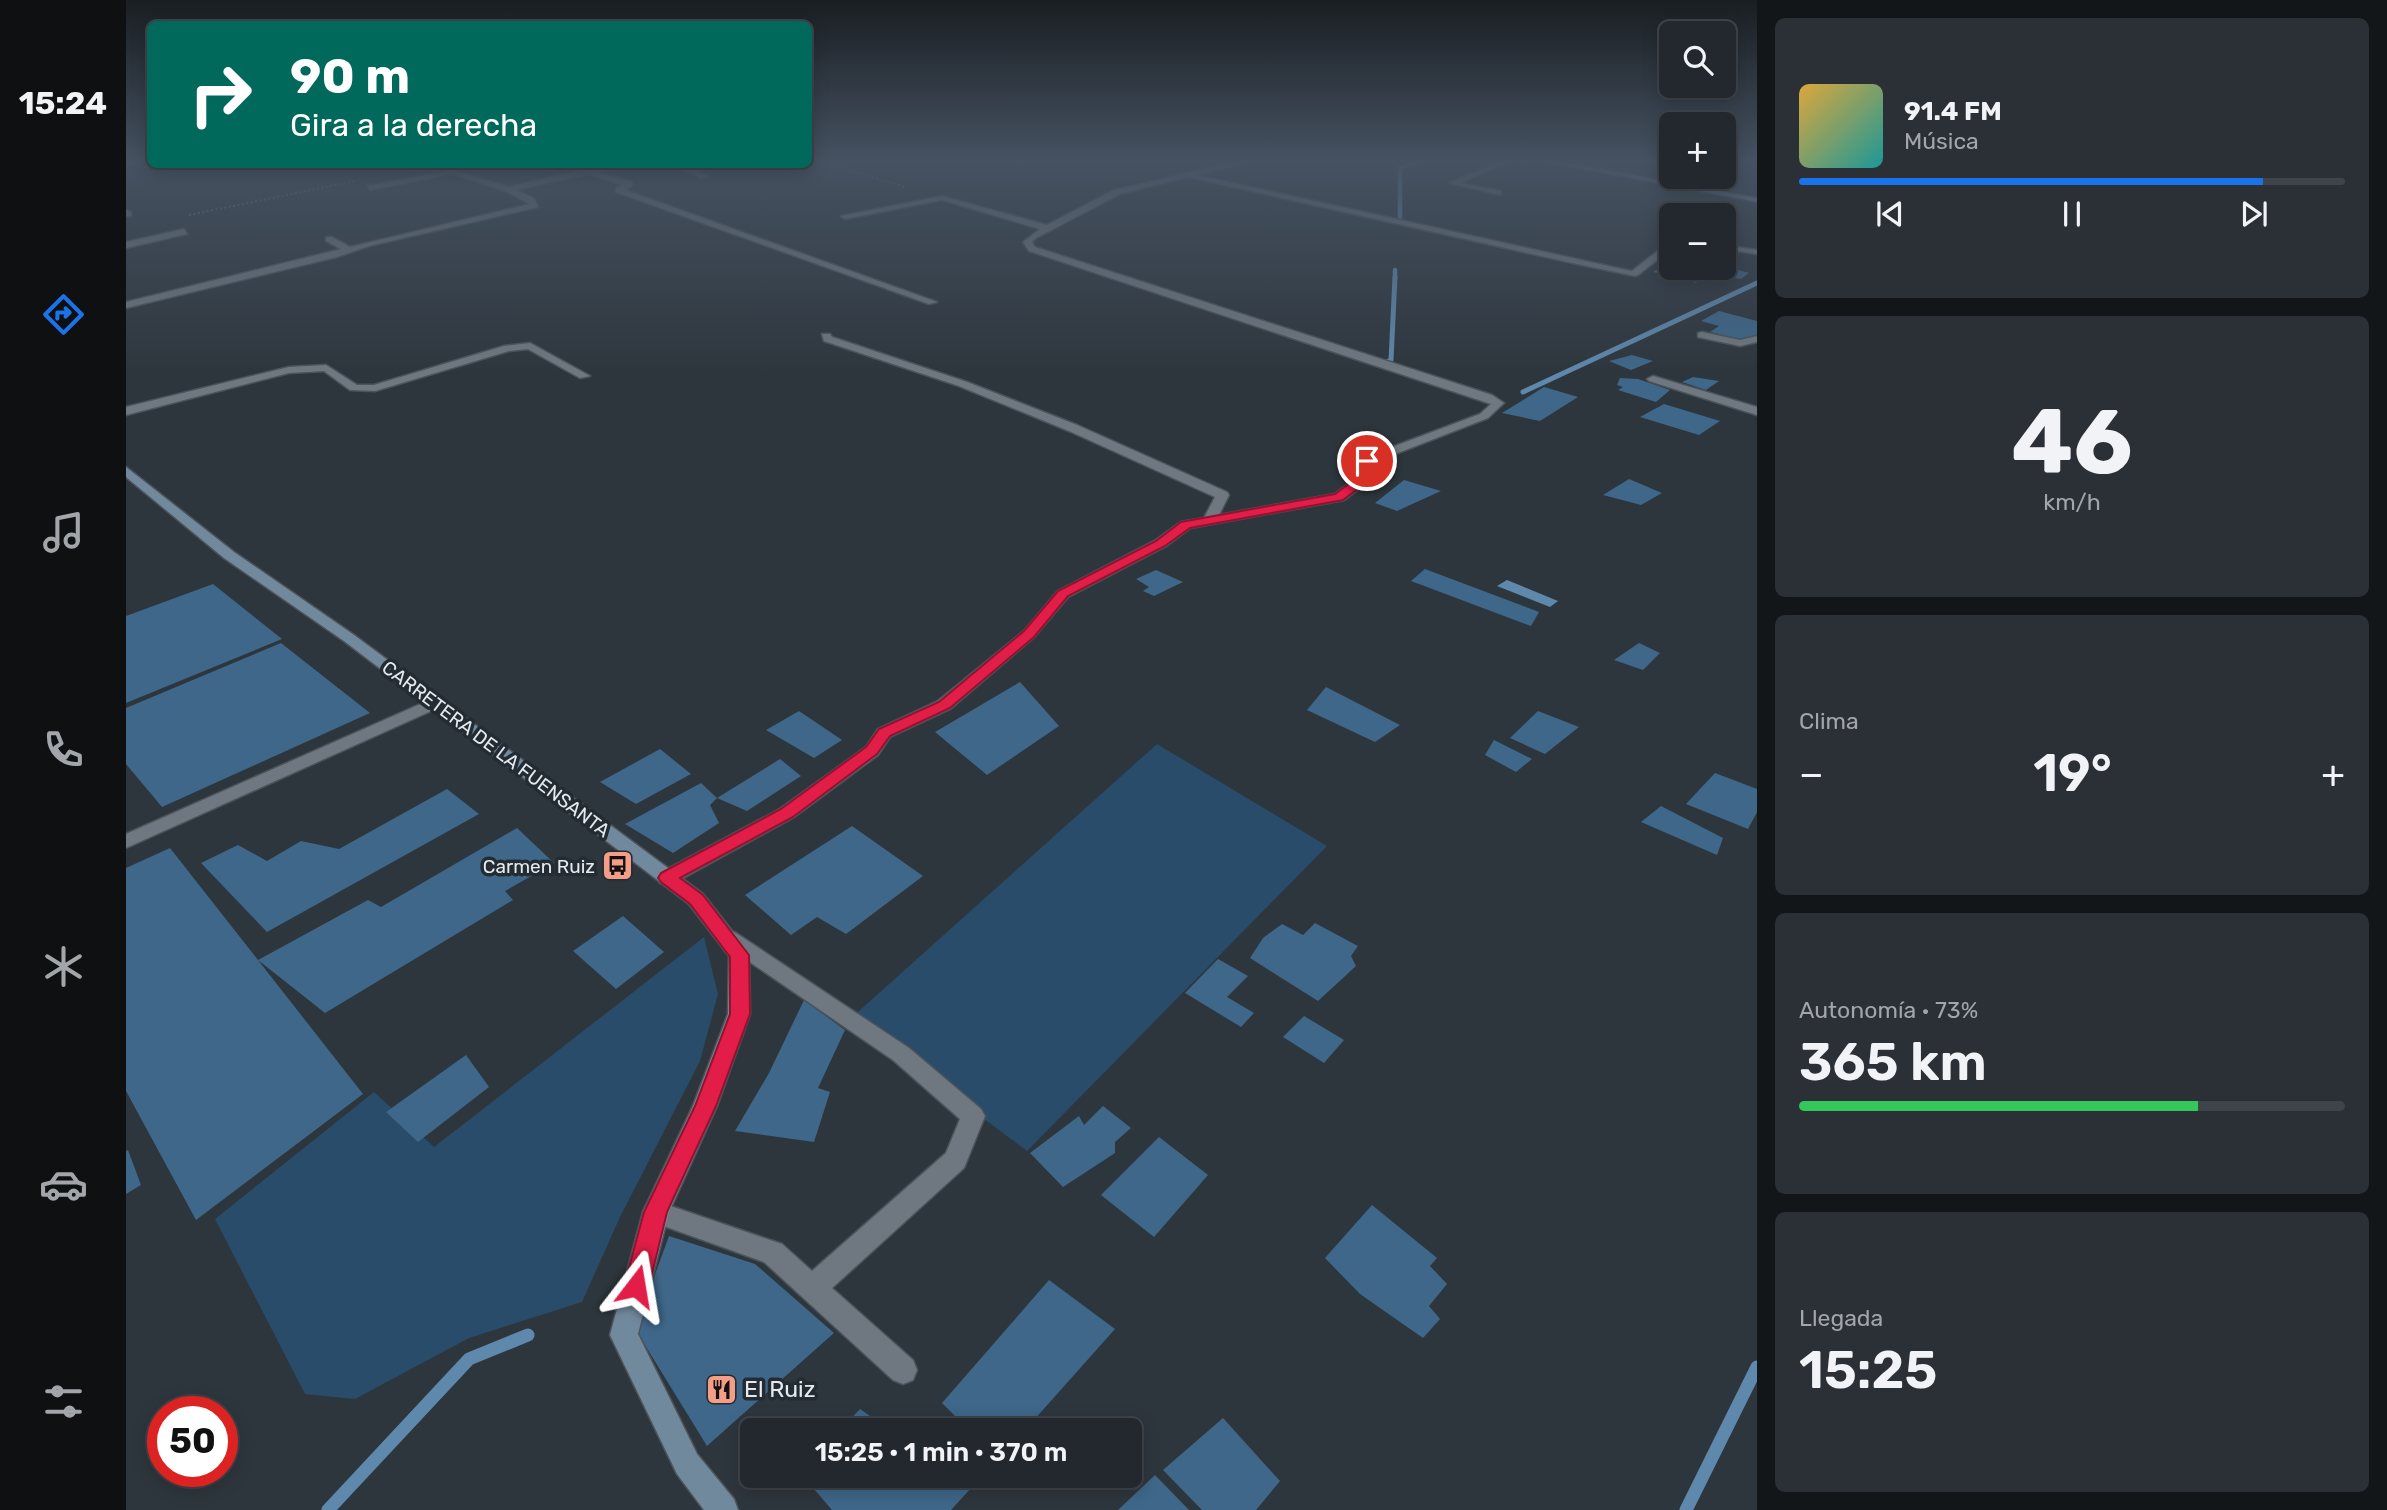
<!DOCTYPE html>
<html lang="es">
<meta charset="utf-8">
<style>
:root{--surface:#22282e;--page:#2a3036;--text:#f1f3f6;--muted:#a2a6aa;--line:#3f444a;--accent:#1a73e8}
body{margin:0;font-family:Rubik,sans-serif;background:var(--page);color:var(--text);height:100vh;display:flex;flex-direction:column;font-size:26px;white-space:nowrap}
*{box-sizing:border-box;margin:0}
p{font-size:23px;color:var(--muted)}
.icon{flex:none;width:38px;height:38px;fill:none;stroke:currentColor;stroke-width:2;stroke-linecap:round;stroke-linejoin:round}
.map{position:relative;flex:1;overflow:hidden}
.panel{display:flex;flex-direction:column;gap:18px;padding:18px;background:#131619;width:630px}
.panel>*{flex:none}
.top-card{position:absolute;left:21px;top:21px;width:665px;height:147px;border-radius:10px;box-shadow:0 4px 18px #0003,0 0 0 2px var(--line);background:#00695c;color:#fff;overflow:hidden}
.tools{position:absolute;left:1533px;top:21px;display:grid;gap:14px}
.tools a{display:grid;place-items:center;width:77px;height:77px;border-radius:10px;background:var(--surface);box-shadow:0 4px 18px #0003,0 0 0 2px var(--line);font-size:35px}
.speed{position:absolute;left:21px;top:1396px;display:flex;gap:14px;font-size:35px;font-weight:700;text-align:center}
.speed>*{display:grid;place-content:center;width:91px;height:91px;border-radius:50%;background:var(--surface);box-shadow:0 4px 18px #0003,0 0 0 2px var(--line);line-height:1}
.speed .limit{border:10px solid #d22;background:#fff;color:#111}
.pin{position:absolute;display:grid;place-items:center;width:60px;height:60px;color:#fff;margin:-30px;border:4px solid #fff;border-radius:50%;box-shadow:0 2px 7px #0007}
.me{position:absolute;width:77px;margin:-38px;rotate:14deg;stroke-linejoin:round;filter:drop-shadow(0 0 5px #0008)}
.turn{display:flex;align-items:center;gap:24px;height:147px;padding:0 28px;font-size:32px}
.turn .icon{width:91px;height:91px;stroke-width:2.5}
.turn b{display:block;font-size:49px;line-height:60px}
.big{font-size:52px;font-weight:600;line-height:1.1}
.panel .tile{flex:1;display:flex;flex-direction:column;justify-content:center;gap:10px;min-width:0;padding:0 24px;border-radius:10px;background:var(--page)}
.panel .dial{align-items:center;gap:0}
.dial b{font-size:91px;line-height:1}
.song{display:flex;align-items:center;gap:21px}
.cover{width:84px;height:84px;border-radius:10px;background:linear-gradient(135deg,hsl(40 70% 55%),hsl(180 70% 35%))}
.played{height:7px;border-radius:4px;background:linear-gradient(90deg,var(--accent) 85%,var(--line) 85%)}
.keys{display:flex;justify-content:space-around;direction:ltr}
.heat{display:flex;justify-content:space-between;align-items:center;font-size:38px;direction:ltr}
.charge{height:10px;border-radius:5px;background:linear-gradient(90deg,#34c759 73%,var(--line) 0)}
.trip{position:absolute;left:614px;top:1418px;width:402px;height:70px;border-radius:10px;background:var(--surface);box-shadow:0 4px 18px #0003,0 0 0 2px var(--line);font-weight:600;line-height:70px;text-align:center}
main{display:flex;flex:1;min-height:0}
.menu{display:flex;flex-direction:column;width:126px;justify-content:space-around;align-items:center;background:#0e1012;color:var(--muted)}
.menu .icon{width:49px;height:49px}
.menu .selected{color:var(--accent)}
.menu b{font-size:32px;color:var(--text)}
.map>svg:first-child{display:block}
.green{fill:#284c69}
.water{fill:#5e88ac}
.lines{fill:none;stroke-linecap:round;stroke-linejoin:round}
.stream-far2{stroke:#5e88ac;stroke-width:4.5}
.stream-far1{stroke:#5e88ac;stroke-width:5}
.stream{stroke:#5e88ac;stroke-width:13}
.building{fill:#3e6789}
.lane-casing{stroke:#4c5359;stroke-width:3}
.street-casing{stroke:#4c5359;stroke-width:3}
.secondary-casing{stroke:#4c5359;stroke-width:3}
.path{stroke:#666e74;stroke-width:2;stroke-dasharray:2 2.5;stroke-linecap:butt}
.lane{fill:#6f7880;fill-rule:evenodd}
.street{fill:#6f7880;fill-rule:evenodd}
.secondary{fill:#71899d;fill-rule:evenodd}
.route{fill:#e11d48;stroke:#92132f;stroke-width:2}
.labels{text-anchor:middle;dominant-baseline:central;stroke-width:7;stroke-linejoin:round;paint-order:stroke}
.street-label{font-size:19px;fill:#e5eaef;stroke:#242c33}
.poi-label{font-size:19px;fill:#e5eaef;stroke:#242c33;text-anchor:end}
.near-poi-label{font-size:23px;fill:#e5eaef;stroke:#242c33;text-anchor:start}
</style>
<main>
<nav class="menu">
<b>15:24</b>
<svg class="icon selected" aria-label="directions" viewBox="0 0 24 24"><path d="M12 3l9 9-9 9-9-9zM9 14v-3h6M13 9l2 2-2 2"/></svg>
<svg class="icon" aria-label="music" viewBox="0 0 24 24"><path d="M9 18V5l10-2v13"/><circle cx="6" cy="18" r="3"/><circle cx="16" cy="16" r="3"/></svg>
<svg class="icon" aria-label="phone" viewBox="0 0 24 24"><path d="M5 4h4l2 5-3 2q2 4 5 5l2-3 5 2v4C11 20 4 13 5 4z"/></svg>
<svg class="icon" aria-label="climate" viewBox="0 0 24 24"><path d="M12 3v18M4 7l16 10M4 17L20 7"/></svg>
<svg class="icon" aria-label="car" viewBox="0 0 24 24"><path d="M5 17H2v-5l4-1 3-4h7l3 4 3 1v5h-3M9 17h6M6 11h13"/><circle cx="7" cy="17" r="2"/><circle cx="17" cy="17" r="2"/></svg>
<svg class="icon" aria-label="filters" viewBox="0 0 24 24"><path d="M4 7h16M4 17h16"/><circle cx="9" cy="7" r="2"/><circle cx="15" cy="17" r="2"/></svg>
</nav>
<div class="map">
<svg width="1631" height="1510" viewBox="0 0 1631 1510">
<rect width="100%" height="100%" fill="#2e363d"/>
<!-- green -->
<g class="green">
<polygon points="1031,744 1201,846 901,1151 724,1019"/>
<polygon points="578,937 592,994 574,1061 494,1217 456,1302 343,1338 229,1399 179,1394 89,1219 248,1092 308,1147"/>
</g>
<!-- water -->
<polygon class="water" points="1381,580 1432,601 1424,607 1371,586"/>
<g class="lines">
<!-- stream-far2 -->
<g class="stream-far2">
<polyline points="1274,219 1274,168 1291,162"/>
<polyline points="1269,279 1269,270"/>
</g>
<!-- stream-far1 -->
<g class="stream-far1">
<polyline points="1260,362 1265,360 1269,277"/>
<polyline points="1397,392 1631,283"/>
</g>
<!-- stream -->
<g class="stream">
<polyline points="202,1510 343,1359 402,1335"/>
<polyline points="1560,1510 1631,1367"/>
</g>
</g>
<!-- building -->
<g class="building">
<polygon points="1545,261 1546,272 1573,280 1570,283 1527,272"/>
<polygon points="1598,266 1623,273 1615,279 1603,277 1604,271 1587,270"/>
<polygon points="1570,268 1581,268 1579,269 1600,274 1589,281 1567,276 1576,270"/>
<polygon points="1593,311 1631,321 1631,337 1621,341 1584,332 1593,326 1575,321"/>
<polygon points="1506,355 1527,361 1505,370 1483,361"/>
<polygon points="1567,377 1593,381 1580,390 1556,382"/>
<polygon points="1494,378 1512,379 1544,390 1530,402 1492,390 1497,387 1491,385"/>
<polygon points="1418,387 1452,397 1414,421 1376,413"/>
<polygon points="1538,404 1594,421 1573,435 1514,417"/>
<polygon points="1503,479 1536,493 1515,505 1477,495"/>
<polygon points="1278,480 1315,491 1271,511 1249,503"/>
<polygon points="1299,569 1413,612 1405,626 1285,581"/>
<polygon points="1030,570 1057,582 1028,596 1017,591 1023,587 1010,579"/>
<polygon points="87,584 156,639 0,703 0,616"/>
<polygon points="155,643 244,713 36,807 0,764 0,708"/>
<polygon points="1513,643 1534,653 1517,670 1488,660"/>
<polygon points="894,682 933,726 861,775 809,732"/>
<polygon points="1200,687 1274,725 1249,742 1181,710"/>
<polygon points="673,711 716,740 688,758 640,730"/>
<polygon points="1412,711 1453,727 1419,754 1384,738"/>
<polygon points="1368,740 1406,759 1390,772 1359,755"/>
<polygon points="534,749 565,774 510,804 474,782"/>
<polygon points="654,759 675,776 621,811 591,798"/>
<polygon points="1589,773 1631,789 1631,812 1622,829 1560,804"/>
<polygon points="575,783 591,798 584,805 593,823 547,853 499,824"/>
<polygon points="321,789 353,814 141,932 75,863 112,845 141,861 175,841 213,849"/>
<polygon points="1535,806 1597,838 1591,855 1515,822"/>
<polygon points="726,826 797,876 720,934 691,917 665,935 619,895"/>
<polygon points="391,828 428,863 379,891 387,900 199,1013 132,960 237,1094 70,1220 0,1091 0,868 44,848 132,960 242,900 255,907"/>
<polygon points="497,916 538,952 490,989 447,951"/>
<polygon points="1189,923 1232,946 1225,956 1230,966 1192,1001 1124,958 1137,938 1156,924 1177,935"/>
<polygon points="1092,959 1122,976 1101,997 1128,1013 1115,1027 1059,993"/>
<polygon points="678,1000 719,1030 692,1088 704,1092 688,1142 609,1131 643,1073"/>
<polygon points="1178,1016 1218,1040 1198,1063 1157,1037"/>
<polygon points="340,1055 363,1087 292,1142 260,1112"/>
<polygon points="977,1106 1005,1128 989,1142 989,1153 937,1187 904,1153 953,1116 958,1125"/>
<polygon points="1033,1137 1082,1175 1028,1237 975,1195"/>
<polygon points="2,1150 15,1185 0,1194 0,1151"/>
<polygon points="1246,1205 1311,1258 1304,1266 1321,1284 1303,1306 1314,1319 1297,1338 1234,1294 1199,1258"/>
<polygon points="543,1236 629,1264 708,1333 581,1446 509,1329"/>
<polygon points="923,1280 989,1329 899,1430 843,1430 816,1403"/>
<polygon points="734,1409 764,1430 714,1430"/>
<polygon points="1097,1418 1154,1481 1130,1510 1076,1510 1037,1470"/>
<polygon points="676,1475 836,1475 846,1487 825,1510 706,1510"/>
<polygon points="1029,1475 1063,1510 992,1510"/>
</g>
<g class="lines">
<defs>
<g id="lane">
<polygon points="1374,162 1382,162 1334,183 1375,191 1375,195 1323,183"/>
<polygon points="1542,243 1545,243 1545,249 1512,275 1506,275 1506,271"/>
<polygon points="1598,245 1631,250 1631,254 1598,249"/>
</g>
<g id="street">
<polygon points="0,162 17,162 0,166"/>
<polygon points="1108,162 1120,162 1071,175 1514,273 1509,276 1451,264 1062,177 994,194 910,238 906,242 909,247 1366,395 1378,403 1362,418 1246,463 1235,487 1218,500 1064,528 1040,546 942,597 908,637 824,709 764,737 752,755 668,817 548,883 534,883 531,878 534,873 654,809 740,747 752,729 812,701 898,631 932,591 1030,540 1055,522 1078,518 1089,497 943,431 833,386 698,341 696,334 704,334 706,337 841,382 951,425 1101,492 1103,495 1093,515 1209,494 1225,482 1237,458 1354,414 1365,404 903,251 897,242 914,229 816,200 719,219 715,216 816,196 921,225 988,190"/>
<polygon points="482,164 498,164 471,172 506,182 506,186 499,190 811,302 803,304 490,192 490,188 497,185 462,174 390,190 408,198 412,207 243,246 211,257 0,308 0,302 215,249 200,241 200,237 206,237 224,247 404,204 379,191 327,174 244,190 241,186 327,170 382,187"/>
<polygon points="546,164 557,164 582,176 575,178"/>
<polygon points="0,210 5,212 5,216 0,216"/>
<polygon points="58,229 61,234 0,248 0,242"/>
<polygon points="1576,332 1614,340 1631,336 1631,342 1614,346 1572,337 1572,333"/>
<polygon points="404,343 464,376 454,378 402,349 383,351 249,391 224,390 198,371 163,373 0,415 0,407 163,367 200,365 231,385 248,385 378,346"/>
<polygon points="1527,376 1631,407 1631,415 1523,381 1521,379"/>
<polygon points="308,698 316,703 314,707 0,848 0,834"/>
<polygon points="603,930 610,933 783,1048 855,1109 859,1116 838,1168 706,1288 787,1360 791,1370 787,1380 777,1384 767,1380 638,1262 521,1220 517,1212 521,1204 530,1201 647,1241 656,1244 686,1271 820,1153 834,1119 767,1060 596,943 593,938 596,933"/>
</g>
<g id="secondary">
<polygon points="1422,162 1436,162 1631,198 1631,202"/>
<polygon points="0,467 108,552 228,635 577,894 620,949 623,955 624,1014 591,1106 543,1212 512,1334 571,1454 608,1499 612,1510 578,1510 551,1474 484,1335 517,1212 567,1106 602,1014 603,956 563,904 218,641 98,558 0,477"/>
</g>
</defs>
<!-- lane casing -->
<use href="#lane" class="lane-casing"/>
<!-- street casing -->
<use href="#street" class="street-casing"/>
<!-- secondary casing -->
<use href="#secondary" class="secondary-casing"/>
<!-- path -->
<g class="path">
<polyline points="694,162 780,187"/>
<polyline points="63,215 229,181"/>
</g>
<!-- lane -->
<use href="#lane" class="lane"/>
<!-- street -->
<use href="#street" class="street"/>
<!-- secondary -->
<use href="#secondary" class="secondary"/>
</g>
<!-- sky -->
<linearGradient id="sky" x2="0" y2="1"><stop stop-color="#191e22"/><stop offset="0.43" stop-color="#465262"/><stop offset="1" stop-color="#465262" stop-opacity="0"/></linearGradient>
<rect width="1631" height="373" fill="url(#sky)"/>
<!-- route -->
<polygon class="route" points="1237,459 1247,461 1234,487 1217,500 1064,528 1039,546 942,596 908,637 824,708 764,736 751,754 667,817 554,878 577,895 623,955 624,1014 590,1106 541,1212 523,1286 519,1294 510,1297 502,1294 498,1286 518,1212 569,1106 604,1014 604,957 564,904 535,882 532,878 535,873 655,809 740,747 753,729 813,702 898,631 932,591 1030,541 1055,522 1209,494 1225,482"/>
<!-- icons -->
<defs>
<symbol id="bus-square" viewBox="-11 -11 22 22"><rect x="-9" y="-9" width="18" height="18" rx="4" fill="#f49e88" stroke="#242c33"/><path d="M-5-6H5V4H4V6H2V4H-2V6H-4V4H-5ZM-3.5-4V0h7V-4ZM-3.5 1.2v1.5H-2V1.2ZM2 1.2v1.5H3.5V1.2Z" fill="#111"/></symbol>
<symbol id="restaurant-square" viewBox="-11 -11 22 22"><rect x="-9" y="-9" width="18" height="18" rx="4" fill="#f49e88" stroke="#242c33"/><path d="M-5-6h1v4h1v-4h1v4h1v-4h1v5L-1.5 .5V6h-2V.5L-5-1ZM5-6V6H3V1.5H1.5Q1.5-4 5-6Z" fill="#111"/></symbol>
</defs>
<g fill-rule="evenodd">
<use href="#bus-square" x="474" y="848" width="35" height="35"/>
<use href="#restaurant-square" x="578" y="1372" width="35" height="35"/>
</g>
<g class="labels">
<!-- street labels -->
<g class="street-label">
<text transform="translate(370 749) rotate(37)">CARRETERA DE LA FUENSANTA</text>
</g>
<!-- poi labels -->
<g class="poi-label">
<text x="469" y="866">Carmen Ruiz</text>
</g>
<!-- near-poi labels -->
<g class="near-poi-label">
<text x="618" y="1389">El Ruiz</text>
</g>
</g>
</svg>
<div class="tools">
<a><svg class="icon" aria-label="search" viewBox="0 0 24 24"><circle cx="10" cy="10" r="6"/><path d="M15 15l6 6"/></svg></a>
<a>+</a>
<a>−</a>
</div>
<div class="speed"><div class="limit">50</div></div>
<div class="pin" style="left:1241px;top:461px;background:#d93025"><svg class="icon" aria-label="arrive" viewBox="0 0 24 24"><path d="M6 21V4h12l-3 4 3 4H6"/></svg></div>
<svg class="me" style="left:510px;top:1286px" viewBox="-20 -20 40 40"><path d="M0-17L14 15 0 8-14 15z" fill="#e11d48" stroke="#fff" stroke-width="4"/></svg>
<div class="trip">15:25 · 1 min · 370 m</div>
<div class="top-card">
<div class="turn"><svg class="icon" aria-label="right" viewBox="0 0 24 24"><path d="M7 20v-9h11M14 6l5 5-5 5"/></svg><div><b>90 m</b>Gira a la derecha</div></div>
</div>
</div>
<section class="panel">
<div class="tile">
<div class="song"><i class="cover"></i><div><b>91.4 FM</b><p>Música</p></div></div>
<div class="played"></div>
<div class="keys"><svg class="icon" aria-label="previous" viewBox="0 0 24 24"><path d="M18 5L8 12l10 7zM5 5v14"/></svg><svg class="icon" aria-label="pause" viewBox="0 0 24 24"><path d="M8 5v14M16 5v14"/></svg><svg class="icon" aria-label="next" viewBox="0 0 24 24"><path d="M6 5l10 7-10 7zM19 5v14"/></svg></div>
</div>
<div class="tile dial"><b>46</b><p>km/h</p></div>
<div class="tile"><p>Clima</p>
<div class="heat"><a>−</a><b class="big">19°</b><a>+</a></div>
</div>
<div class="tile"><p>Autonomía · 73%</p><b class="big">365 km</b><div class="charge"></div></div>
<div class="tile"><p>Llegada</p><b class="big">15:25</b></div>
</section>
</main>
